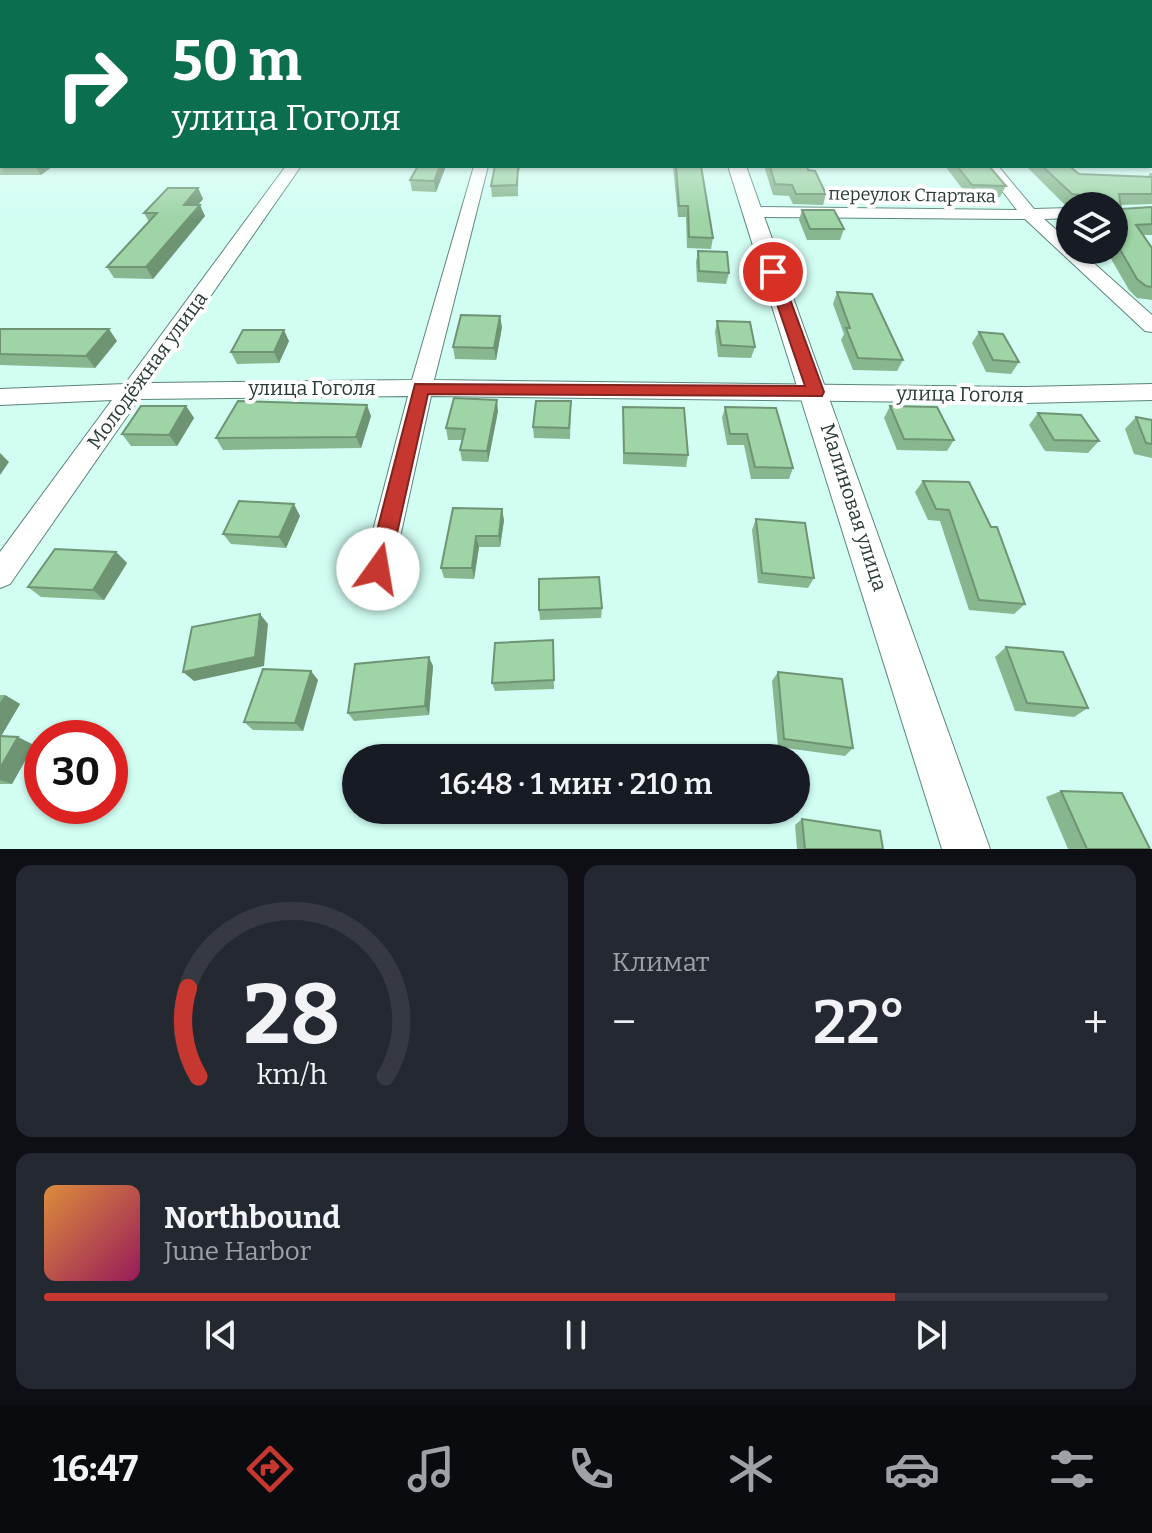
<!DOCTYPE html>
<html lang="ru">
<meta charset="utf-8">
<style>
:root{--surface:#171b24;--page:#242831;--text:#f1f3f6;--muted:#9ea1a6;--line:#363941;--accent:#c5372f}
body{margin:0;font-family:Bitter,serif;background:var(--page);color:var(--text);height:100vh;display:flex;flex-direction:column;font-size:30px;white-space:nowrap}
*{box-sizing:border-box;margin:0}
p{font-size:26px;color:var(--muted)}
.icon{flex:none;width:44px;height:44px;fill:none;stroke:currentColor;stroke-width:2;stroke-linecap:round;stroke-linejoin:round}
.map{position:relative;height:849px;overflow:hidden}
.drawer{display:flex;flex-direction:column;gap:16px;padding:16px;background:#0d0f14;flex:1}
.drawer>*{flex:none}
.guide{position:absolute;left:0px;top:0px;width:1152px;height:168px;box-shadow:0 2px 6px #0004;background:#0b6e4f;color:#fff;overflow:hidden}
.tools{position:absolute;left:1056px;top:192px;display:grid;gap:16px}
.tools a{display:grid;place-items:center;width:72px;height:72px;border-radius:50%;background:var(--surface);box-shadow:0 2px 6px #0004;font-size:40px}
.speed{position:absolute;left:24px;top:720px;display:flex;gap:16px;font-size:40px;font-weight:700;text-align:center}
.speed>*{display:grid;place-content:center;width:104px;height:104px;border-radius:50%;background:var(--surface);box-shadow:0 2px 6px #0004;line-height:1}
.speed .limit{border:12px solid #d22;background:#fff;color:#111}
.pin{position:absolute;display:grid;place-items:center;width:68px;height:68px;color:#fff;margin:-34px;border:4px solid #fff;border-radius:50%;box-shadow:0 2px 8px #0007}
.me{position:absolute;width:88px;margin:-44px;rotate:13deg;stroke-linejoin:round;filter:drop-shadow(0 0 6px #0008)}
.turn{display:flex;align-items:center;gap:28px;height:168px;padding:0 40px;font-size:36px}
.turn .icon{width:104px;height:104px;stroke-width:2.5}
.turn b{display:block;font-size:56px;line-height:68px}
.big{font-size:60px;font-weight:600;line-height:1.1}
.drawer .widget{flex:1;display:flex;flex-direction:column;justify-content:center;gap:12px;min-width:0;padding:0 28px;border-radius:16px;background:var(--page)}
.drawer .dial{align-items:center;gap:0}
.dial svg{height:208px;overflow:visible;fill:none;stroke:var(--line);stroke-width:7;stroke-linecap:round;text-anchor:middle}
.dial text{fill:var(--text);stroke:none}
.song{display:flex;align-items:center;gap:24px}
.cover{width:96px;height:96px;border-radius:12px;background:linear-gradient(135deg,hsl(30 70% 55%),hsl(330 70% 35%))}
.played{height:8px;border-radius:4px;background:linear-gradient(90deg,var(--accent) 80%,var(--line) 80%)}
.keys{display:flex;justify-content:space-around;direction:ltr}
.heat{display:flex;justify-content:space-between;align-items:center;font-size:44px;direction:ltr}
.drawer .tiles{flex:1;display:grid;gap:16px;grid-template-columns:1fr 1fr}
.widget:last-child{grid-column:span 2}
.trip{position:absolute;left:342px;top:744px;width:468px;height:80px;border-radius:40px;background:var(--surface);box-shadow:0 2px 6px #0004;font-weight:600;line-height:80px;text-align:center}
.menu{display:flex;height:128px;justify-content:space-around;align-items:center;background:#090b0e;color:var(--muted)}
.menu .icon{width:56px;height:56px}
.menu .current{color:var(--accent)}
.menu b{font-size:36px;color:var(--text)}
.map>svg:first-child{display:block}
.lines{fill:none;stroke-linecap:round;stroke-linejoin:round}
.minor-casing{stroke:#5c847b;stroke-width:2}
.tertiary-casing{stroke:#5c847b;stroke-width:2}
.minor{fill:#fff;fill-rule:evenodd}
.tertiary{fill:#fff;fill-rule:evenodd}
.wall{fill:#88b68f}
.shaded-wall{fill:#6f9474}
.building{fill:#9ed4a6;stroke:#6f9474;stroke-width:2}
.route{fill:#c5372f;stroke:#80241f;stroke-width:2}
.labels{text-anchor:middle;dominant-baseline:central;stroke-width:8;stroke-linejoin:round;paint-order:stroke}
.far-street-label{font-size:18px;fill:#293b37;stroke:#fff}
.street-label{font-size:20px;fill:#293b37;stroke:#fff}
</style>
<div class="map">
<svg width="1152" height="849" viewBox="0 0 1152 849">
<rect width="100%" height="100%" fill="#d1fdf3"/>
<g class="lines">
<defs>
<g id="minor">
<polygon points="286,166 301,166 150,383 412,380 474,166 488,166 434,380 1025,387 1152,384 1152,400 1025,403 431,396 393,569 388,578 378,582 368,578 363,569 408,396 139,399 10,584 0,588 0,552 112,400 0,405 0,389 125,384"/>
<polygon points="983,166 998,166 1034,209 1070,208 1070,218 1044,219 1070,242 1070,250 1079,250 1152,315 1152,332 1145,331 1025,219 752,217 744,212 752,207 1017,210"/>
</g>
<polygon id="tertiary" points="728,166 746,166 990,849 942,849"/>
</defs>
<!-- minor casing -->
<use href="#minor" class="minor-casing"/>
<!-- tertiary casing -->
<use href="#tertiary" class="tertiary-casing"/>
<!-- minor -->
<use href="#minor" class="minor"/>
<!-- tertiary -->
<use href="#tertiary" class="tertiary"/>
</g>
<!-- wall -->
<g class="wall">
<polygon points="1150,100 1152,100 1152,137 1150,136"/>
<polygon points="2,106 2,166 53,166 41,175 0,175 0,108"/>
<polygon points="418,166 446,166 436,192 412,191 410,180"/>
<polygon points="495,166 521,166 518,174 518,196 492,197 491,186"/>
<polygon points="673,166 701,166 713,238 711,249 687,248 686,217 678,217"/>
<polygon points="764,166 807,166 808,170 826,194 823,205 793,204 789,196 773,195"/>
<polygon points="945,166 989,166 1006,186 1000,197 967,195"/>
<polygon points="1026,166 1069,166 1079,174 1148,177 1150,173 1152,173 1152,204 1121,205 1121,209 1152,207 1152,235 1143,235 1152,248 1152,300 1137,298 1129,290 1106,250 1114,250 1114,206 1065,205"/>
<polygon points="198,188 203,199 198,205 205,216 153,279 114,278 107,267 149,222 144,213"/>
<polygon points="802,210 844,229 840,240 807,240 799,220"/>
<polygon points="698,251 729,273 726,284 697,282 696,262"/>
<polygon points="837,292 903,360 897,371 853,370 841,340 844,334 833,304"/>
<polygon points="717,321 755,347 751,358 718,357 715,332"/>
<polygon points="502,327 496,360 455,359 453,347"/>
<polygon points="0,329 117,341 95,368 0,365"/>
<polygon points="979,332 1019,362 1011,374 986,372 972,343"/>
<polygon points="289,341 279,363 237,364 231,352"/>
<polygon points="571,401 570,439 534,438 533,427"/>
<polygon points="186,406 194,418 177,446 131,446 122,434"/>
<polygon points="890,406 954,440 947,451 897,450 884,418"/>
<polygon points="623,407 688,455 686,467 623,464"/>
<polygon points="725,407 793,468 789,479 751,479 744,445 727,445 722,418"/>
<polygon points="498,411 488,462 462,461 460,450 462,440 448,440 446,428"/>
<polygon points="1038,413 1099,441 1088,453 1045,451 1029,425"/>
<polygon points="371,416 361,448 223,450 216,438"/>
<polygon points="1136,417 1152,420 1152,458 1134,454 1125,429"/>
<polygon points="923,481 969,482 1025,604 1014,614 969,610 940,521 928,520 915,492"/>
<polygon points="453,508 504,520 500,547 479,547 474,579 444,578 441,568"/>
<polygon points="300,516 286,548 231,544 223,534"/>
<polygon points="756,519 814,578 808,588 758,583 752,530"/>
<polygon points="116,552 127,563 104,600 41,597 28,587"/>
<polygon points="602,608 601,618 540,620 539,610"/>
<polygon points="553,640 554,689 495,691 492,683"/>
<polygon points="1006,647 1088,708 1074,717 1015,711 995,657"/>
<polygon points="433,666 429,715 354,721 348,713"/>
<polygon points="778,672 853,748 845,756 778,747 772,681"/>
<polygon points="318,680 303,731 253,730 244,722"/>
<polygon points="0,695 5,695 20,704 1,736 34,745 12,784 0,784"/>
<polygon points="1061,791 1150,849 1068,849 1046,797"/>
<polygon points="802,819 883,849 797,849 795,825"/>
</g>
<!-- shaded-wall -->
<g class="shaded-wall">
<polygon points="35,166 53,166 41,175"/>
<polygon points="440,166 446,166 436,192 434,181"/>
<polygon points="198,188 203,199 189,216 184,205"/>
<polygon points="200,205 205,216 153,279 146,267"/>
<polygon points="500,316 502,327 496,360 494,348"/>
<polygon points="109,329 117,341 95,368 86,356"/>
<polygon points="284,330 289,341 279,363 274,352"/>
<polygon points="497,400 498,411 488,462 487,451"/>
<polygon points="367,405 371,416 361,448 356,437"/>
<polygon points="186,406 194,418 177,446 169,435"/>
<polygon points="0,453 9,462 0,475"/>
<polygon points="294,504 300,516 286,548 279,537"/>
<polygon points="502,509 504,520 500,547 499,536"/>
<polygon points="476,536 479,547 474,579 472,568"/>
<polygon points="116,552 127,563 104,600 93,590"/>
<polygon points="260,614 268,624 264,666 194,681 183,672"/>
<polygon points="429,657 433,666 429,715 425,706"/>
<polygon points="311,671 318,680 303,731 295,723"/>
<polygon points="5,695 20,704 0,738 0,703"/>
<polygon points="18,737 34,745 12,784 0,780 0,768"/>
</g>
<!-- building -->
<g class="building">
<polygon points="1150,100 1152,100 1152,123 1150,122"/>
<polygon points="2,111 2,154 0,152 0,112"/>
<polygon points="418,166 440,166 434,181 410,180"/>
<polygon points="495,166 518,166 517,185 491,186"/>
<polygon points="676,166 701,166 713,238 689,237 688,206 679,206"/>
<polygon points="770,166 807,166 808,170 815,171 826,194 796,194 792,185 775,184"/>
<polygon points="957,166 989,166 1006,186 972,185"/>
<polygon points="1042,166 1069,166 1079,174 1152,177 1152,194 1119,194 1121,209 1152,207 1152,224 1136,225 1152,248 1152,287 1146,286 1137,279 1114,239 1114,206 1083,206 1080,202 1079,195 1072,194"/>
<polygon points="168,188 198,188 184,205 200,205 146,267 107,267 157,213 144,213"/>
<polygon points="802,210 834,210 844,229 810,229"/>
<polygon points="698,251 727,252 729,273 699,271"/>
<polygon points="837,292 872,294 903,360 858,358 846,328 850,328"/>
<polygon points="461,315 500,316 494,348 453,347"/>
<polygon points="717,321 750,322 755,347 721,345"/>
<polygon points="0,329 109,329 86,356 0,354"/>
<polygon points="243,330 284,330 274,352 231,352"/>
<polygon points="979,332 1003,334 1019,362 993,360"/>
<polygon points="454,398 497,400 487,451 460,450 465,429 446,428"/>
<polygon points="238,401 367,405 356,437 216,438"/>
<polygon points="536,401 571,401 569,428 533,427"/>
<polygon points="141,406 186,406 169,435 122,434"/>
<polygon points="890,406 937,407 954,440 904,439"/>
<polygon points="623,407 684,408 688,455 624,453"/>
<polygon points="725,407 776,408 793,468 755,467 747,434 730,434"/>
<polygon points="1038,413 1081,415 1099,441 1054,440"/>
<polygon points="1136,417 1152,420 1152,444 1146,443"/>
<polygon points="923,481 969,482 991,527 997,527 1025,604 979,600 949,510 936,509"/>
<polygon points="239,501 294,504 279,537 223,534"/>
<polygon points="453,508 502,509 499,536 476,536 472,568 441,568"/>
<polygon points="756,519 805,523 814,578 762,573"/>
<polygon points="55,549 116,552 93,590 28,587"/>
<polygon points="599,577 602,608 539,610 539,579"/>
<polygon points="260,614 255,657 183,672 192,627"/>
<polygon points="553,640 554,680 492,683 495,643"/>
<polygon points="1006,647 1063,652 1088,708 1027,703"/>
<polygon points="429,657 425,706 348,713 355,664"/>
<polygon points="263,669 311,671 295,723 244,722"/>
<polygon points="778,672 842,679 853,748 784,739"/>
<polygon points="0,736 18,737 0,768"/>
<polygon points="1061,791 1122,793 1150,849 1087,849"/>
<polygon points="802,819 880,831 883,849 805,849"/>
</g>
<!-- sky -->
<linearGradient id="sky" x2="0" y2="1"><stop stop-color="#7ab4e3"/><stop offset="0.46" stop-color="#eafefa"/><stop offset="1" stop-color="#eafefa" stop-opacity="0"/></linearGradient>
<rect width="1152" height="219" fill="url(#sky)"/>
<!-- route -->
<polygon class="route" points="773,268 780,272 824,392 822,396 428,394 389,569 386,576 378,578 370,576 367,569 415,384 805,386 766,272"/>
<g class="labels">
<!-- far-street labels -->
<g class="far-street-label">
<text transform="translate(912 195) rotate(1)">переулок Спартака</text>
</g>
<!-- street labels -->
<g class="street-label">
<text transform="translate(147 370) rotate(-54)">Молодёжная улица</text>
<text x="312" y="388">улица Гоголя</text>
<text transform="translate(960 394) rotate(1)">улица Гоголя</text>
<text transform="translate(854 507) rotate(72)">Малиновая улица</text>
</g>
</g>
</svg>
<div class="tools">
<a><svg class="icon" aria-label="layers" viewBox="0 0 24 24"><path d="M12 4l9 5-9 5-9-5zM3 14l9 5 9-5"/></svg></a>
</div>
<div class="speed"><div class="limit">30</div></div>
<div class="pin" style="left:773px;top:272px;background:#d93025"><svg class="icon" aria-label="arrive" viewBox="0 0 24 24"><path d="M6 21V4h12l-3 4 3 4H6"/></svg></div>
<svg class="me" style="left:378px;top:569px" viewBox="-20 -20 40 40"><circle r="19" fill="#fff"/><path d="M0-13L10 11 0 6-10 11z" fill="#c5372f"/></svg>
<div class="trip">16:48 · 1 мин · 210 m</div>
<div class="guide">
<div class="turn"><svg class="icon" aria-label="right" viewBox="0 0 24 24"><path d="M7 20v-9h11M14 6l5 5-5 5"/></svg><div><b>50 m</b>улица Гоголя</div></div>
</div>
</div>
<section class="drawer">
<div class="tiles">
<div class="widget dial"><svg viewBox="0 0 100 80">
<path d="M14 69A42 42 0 1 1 86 69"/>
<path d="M14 69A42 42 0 0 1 10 35" stroke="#c5372f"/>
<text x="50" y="56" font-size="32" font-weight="700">28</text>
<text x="50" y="72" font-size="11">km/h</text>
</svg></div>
<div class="widget"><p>Климат</p>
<div class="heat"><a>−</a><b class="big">22°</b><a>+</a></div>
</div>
<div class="widget">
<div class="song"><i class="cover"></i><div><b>Northbound</b><p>June Harbor</p></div></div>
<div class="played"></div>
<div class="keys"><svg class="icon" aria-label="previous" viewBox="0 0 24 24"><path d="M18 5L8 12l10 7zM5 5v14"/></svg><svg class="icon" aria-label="pause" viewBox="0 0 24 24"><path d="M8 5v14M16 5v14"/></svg><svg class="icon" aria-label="next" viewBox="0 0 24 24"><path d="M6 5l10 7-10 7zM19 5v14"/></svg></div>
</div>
</div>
</section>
<nav class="menu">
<b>16:47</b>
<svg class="icon current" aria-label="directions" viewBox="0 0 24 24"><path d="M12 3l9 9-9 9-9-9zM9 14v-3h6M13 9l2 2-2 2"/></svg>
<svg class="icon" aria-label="music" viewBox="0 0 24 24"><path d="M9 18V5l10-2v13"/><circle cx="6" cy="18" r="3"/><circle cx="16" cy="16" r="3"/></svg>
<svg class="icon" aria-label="phone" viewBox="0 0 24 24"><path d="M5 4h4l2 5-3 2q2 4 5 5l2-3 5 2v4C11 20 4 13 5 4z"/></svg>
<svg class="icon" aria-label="climate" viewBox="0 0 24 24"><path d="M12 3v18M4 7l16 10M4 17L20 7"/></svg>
<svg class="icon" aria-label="car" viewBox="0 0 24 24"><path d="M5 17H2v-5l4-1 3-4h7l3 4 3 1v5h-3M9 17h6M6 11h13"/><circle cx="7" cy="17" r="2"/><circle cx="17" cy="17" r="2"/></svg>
<svg class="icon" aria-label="filters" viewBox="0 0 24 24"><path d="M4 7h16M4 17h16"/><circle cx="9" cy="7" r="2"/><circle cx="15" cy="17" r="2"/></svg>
</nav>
